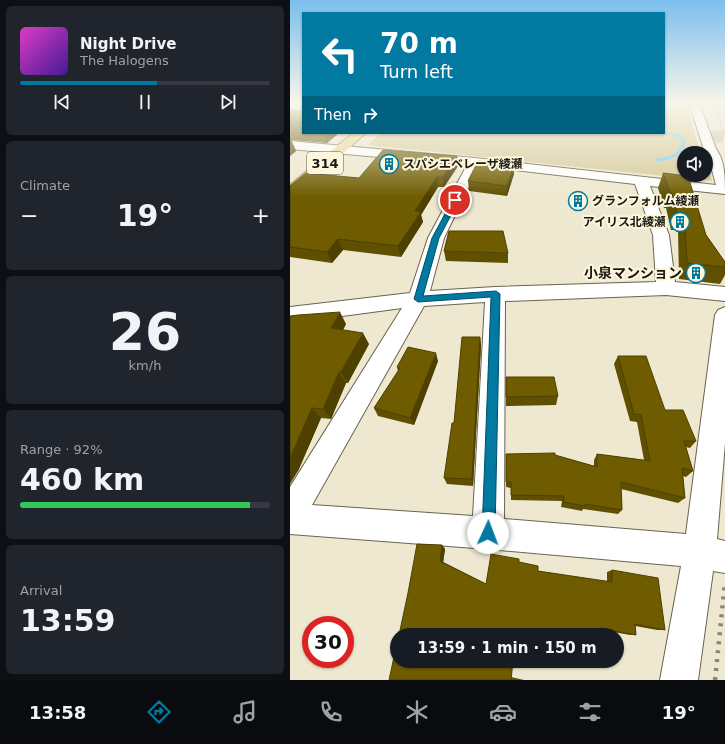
<!DOCTYPE html>
<meta charset="utf-8">
<style>
:root{--surface:#171b24;--page:#20242c;--text:#f1f3f6;--muted:#9ea1a6;--line:#363941;--accent:#0179a1}
body{margin:0;font-family:"DejaVu Sans","Noto Sans JP",sans-serif;background:var(--page);color:var(--text);height:100vh;display:flex;flex-direction:column;font-size:15px;white-space:nowrap}
*{box-sizing:border-box;margin:0}
p{font-size:13px;color:var(--muted)}
.icon{flex:none;width:22px;height:22px;fill:none;stroke:currentColor;stroke-width:2;stroke-linecap:round;stroke-linejoin:round}
.map{position:relative;flex:1;overflow:hidden}
.panel{display:flex;flex-direction:column;gap:6px;padding:6px;background:#0d0f14;width:290px}
.panel>*{flex:none}
.banner{position:absolute;left:12px;top:12px;width:363px;height:122px;border-radius:0px;box-shadow:0 1px 3px #0004;background:#0179a1;color:#fff;overflow:hidden}
.controls{position:absolute;left:387px;top:146px;display:grid;gap:8px}
.controls a{display:grid;place-items:center;width:36px;height:36px;border-radius:50%;background:var(--surface);box-shadow:0 1px 3px #0004;font-size:20px}
.speed{position:absolute;left:12px;top:616px;display:flex;gap:8px;font-size:20px;font-weight:700;text-align:center}
.speed>*{display:grid;place-content:center;width:52px;height:52px;border-radius:50%;background:var(--surface);box-shadow:0 1px 3px #0004;line-height:1}
.speed .limit{border:6px solid #d22;background:#fff;color:#111}
.pin{position:absolute;display:grid;place-items:center;width:34px;height:34px;color:#fff;margin:-17px;border:2px solid #fff;border-radius:50%;box-shadow:0 1px 4px #0007}
.me{position:absolute;width:44px;margin:-22px;rotate:2deg;stroke-linejoin:round;filter:drop-shadow(0 0 3px #0008)}
.turn{display:flex;align-items:center;gap:14px;height:84px;padding:0 12px;font-size:18px}
.turn .icon{width:52px;height:52px;stroke-width:2.5}
.turn b{display:block;font-size:28px;line-height:34px}
.then{display:flex;align-items:center;height:38px;padding:0 12px;background:#0003;gap:8px;font-size:15px}
.big{font-size:30px;font-weight:800;line-height:1.1}
.panel .tile{flex:1;display:flex;flex-direction:column;justify-content:center;gap:6px;min-width:0;padding:0 14px;border-radius:6px;background:var(--page)}
.panel .dial{align-items:center;gap:0}
.dial b{font-size:52px;line-height:1}
.song{display:flex;align-items:center;gap:12px}
.cover{width:48px;height:48px;border-radius:6px;background:linear-gradient(135deg,hsl(310 70% 55%),hsl(260 70% 35%))}
.played{height:4px;border-radius:2px;background:linear-gradient(90deg,var(--accent) 55%,var(--line) 55%)}
.keys{display:flex;justify-content:space-around;direction:ltr}
.heat{display:flex;justify-content:space-between;align-items:center;font-size:22px;direction:ltr}
.charge{height:6px;border-radius:3px;background:linear-gradient(90deg,#34c759 92%,var(--line) 0)}
.trip{position:absolute;left:100px;top:628px;width:234px;height:40px;border-radius:20px;background:var(--surface);box-shadow:0 1px 3px #0004;font-weight:800;line-height:40px;text-align:center}
.dock{display:flex;height:64px;justify-content:space-around;align-items:center;background:#090b0e;color:var(--muted)}
.dock .icon{width:28px;height:28px}
.dock .current{color:var(--accent)}
.dock b{font-size:18px;color:var(--text)}
main{display:flex;flex:1;min-height:0}
.map>svg:first-child{display:block}
.green{fill:#d6ca99}
.lines{fill:none;stroke-linecap:round;stroke-linejoin:round}
.stream{fill:#79ccf4;fill-rule:evenodd}
.minor-tunnel{stroke:#cec9b3;stroke-width:12;stroke-dasharray:12 6;stroke-linecap:butt}
.minor-casing{stroke:#6a644f;stroke-width:2}
.major-casing{stroke:#97843a;stroke-width:2}
.minor{fill:#fff;fill-rule:evenodd}
.major{fill:#e9d897;fill-rule:evenodd}
.rail-far1{stroke:#8a8676;stroke-width:1.5;stroke-dasharray:1 2;stroke-linecap:butt}
.rail{stroke:#8a8676;stroke-width:4.5;stroke-dasharray:3 6;stroke-linecap:butt}
.wall{fill:#5f4f00}
.shaded-wall{fill:#4e4000}
.building{fill:#6f5c00;stroke:#4e4000}
.route{fill:#0179a1;stroke:#014f69}
.labels{text-anchor:middle;dominant-baseline:central;stroke-width:4;stroke-linejoin:round;paint-order:stroke}
.far-poi-label{font-size:12px;font-weight:bold;fill:#1a1810;stroke:#fcf6dd;text-anchor:start}
.shield{fill:#fcf6dd;stroke:#5e5b4e;stroke-width:1}
.shield-label{font-size:13px;font-weight:bold;fill:#1a1810}
.poi-label{font-size:14px;font-weight:bold;fill:#1a1810;stroke:#fcf6dd;text-anchor:end}
</style>
<main>
<section class="panel">
<div class="tile">
<div class="song"><i class="cover"></i><div><b>Night Drive</b><p>The Halogens</p></div></div>
<div class="played"></div>
<div class="keys"><svg class="icon" aria-label="previous" viewBox="0 0 24 24"><path d="M18 5L8 12l10 7zM5 5v14"/></svg><svg class="icon" aria-label="pause" viewBox="0 0 24 24"><path d="M8 5v14M16 5v14"/></svg><svg class="icon" aria-label="next" viewBox="0 0 24 24"><path d="M6 5l10 7-10 7zM19 5v14"/></svg></div>
</div>
<div class="tile"><p>Climate</p>
<div class="heat"><a>−</a><b class="big">19°</b><a>+</a></div>
</div>
<div class="tile dial"><b>26</b><p>km/h</p></div>
<div class="tile"><p>Range · 92%</p><b class="big">460 km</b><div class="charge"></div></div>
<div class="tile"><p>Arrival</p><b class="big">13:59</b></div>
</section>
<div class="map">
<svg width="435" height="680" viewBox="0 0 435 680">
<rect width="100%" height="100%" fill="#eee8d0"/>
<!-- green -->
<polygon class="green" points="374,102 396,102 409,149 414,153 394,153 394,175 416,175 416,155 422,181 78,145 90,133 374,133"/>
<g class="lines">
<!-- stream -->
<path class="stream" d="M374,131L391,135L396,143C391,157 380,161 366,161V159C378,156 387,157 392,143L389,137L373,133Z"/>
<!-- minor-tunnel -->
<polyline class="minor-tunnel" points="421,136 435,137"/>
<defs>
<path id="minor" d="M399,102H409L426,149C435,160 435,179 435,194L360,186L379,235L385,282L435,287V301L376,295L215,301L214,519L396,534L425,315L428,310L435,307V443L427,539L435,541V573L423,571L408,680H370L391,566L198,549L0,534V487L112,308L0,323V307L120,293L138,238L177,165L0,149V141L185,158L426,185L418,155L414,150ZM189,166L345,184L363,235L366,282L205,287L140,291L154,238ZM195,302L183,516L22,505L134,306Z"/>
<polygon id="major" points="63,133 76,133 5,195 0,196 0,185"/>
</defs>
<!-- minor casing -->
<use href="#minor" class="minor-casing"/>
<!-- major casing -->
<use href="#major" class="major-casing"/>
<!-- minor -->
<use href="#minor" class="minor"/>
<!-- major -->
<use href="#major" class="major"/>
<!-- rail-far1 -->
<polyline class="rail-far1" points="423,102 435,135"/>
<!-- rail -->
<polyline class="rail" points="425,680 435,582"/>
</g>
<!-- wall -->
<g class="wall">
<polygon points="0,110 13,111 13,133 49,133 37,143 1,140 6,151 0,156"/>
<polygon points="167,156 168,166 154,187 148,187 131,215 133,222 111,257 53,250 42,263 0,257 0,186 69,178"/>
<polygon points="373,173 435,262 435,275 430,284 389,279 388,230 381,230 376,208 374,208 368,188"/>
<polygon points="224,174 217,196 179,191 178,181"/>
<polygon points="154,251 218,253 218,263 156,261"/>
<polygon points="0,316 56,324 53,330 79,344 58,383 56,383 41,419 31,418 8,471"/>
<polygon points="190,337 191,346 183,486 157,484 154,478 164,423"/>
<polygon points="328,356 375,410 406,441 400,448 396,447 403,471 396,477 393,476 395,498 388,503 331,489 332,510 328,514 293,509 292,511 271,507 272,501 221,500 221,488 216,487 216,454 265,455 304,466 304,460 307,454 354,460 347,422 340,421 324,364"/>
<polygon points="148,361 124,425 88,416 84,408 108,371 107,367"/>
<polygon points="216,377 268,396 266,405 216,406"/>
<polygon points="152,545 155,549 153,562 196,584 229,562 248,571 317,582 317,572 322,570 375,630 367,630 345,626 346,635 340,635 318,631 118,593"/>
<polygon points="221,677 234,680 99,680"/>
</g>
<!-- shaded-wall -->
<g class="shaded-wall">
<polygon points="33,133 49,133 37,143"/>
<polygon points="0,137 6,151 0,156"/>
<polygon points="167,156 168,166 154,187 153,177"/>
<polygon points="224,165 224,174 217,196 217,186"/>
<polygon points="147,177 148,187 131,215 133,222 111,257 108,246 125,211"/>
<polygon points="48,239 53,250 42,263 37,252"/>
<polygon points="50,312 56,324 48,339 41,328"/>
<polygon points="73,333 79,344 58,383 51,372"/>
<polygon points="190,337 191,346 183,486 182,479"/>
<polygon points="146,353 148,361 124,425 120,418"/>
<polygon points="49,372 56,383 41,419 33,409"/>
<polygon points="22,408 31,418 8,471 0,484 0,458"/>
<polygon points="152,545 155,549 153,564 150,561"/>
</g>
<!-- building -->
<g class="building">
<polygon points="0,110 13,111 13,123 0,122"/>
<polygon points="93,150 167,156 153,177 147,177 125,211 131,212 108,246 48,239 37,252 0,247 0,186 16,173 69,178"/>
<polygon points="188,161 224,165 217,186 178,181"/>
<polygon points="373,173 398,176 416,235 435,262 435,267 397,263 394,215 387,214 382,193 380,192"/>
<polygon points="159,231 213,231 218,253 154,251"/>
<polygon points="50,312 41,328 73,333 51,372 49,372 33,409 22,408 0,458 0,316 8,315"/>
<polygon points="172,337 190,337 182,479 154,478 162,423 164,423"/>
<polygon points="118,347 146,353 120,418 84,408 110,368 107,367"/>
<polygon points="328,356 356,356 375,410 393,410 406,441 394,441 403,471 392,468 395,498 331,482 332,510 295,504 295,506 273,502 274,496 221,495 221,482 216,482 216,454 265,453 265,455 307,467 307,454 360,461 351,415 344,414"/>
<polygon points="216,377 264,377 268,396 216,397"/>
<polygon points="127,544 152,545 150,561 196,584 201,554 229,559 229,562 248,566 248,571 322,582 322,570 368,578 375,630 345,624 346,635 318,630 318,635 231,635 226,634 226,635 109,635 118,593"/>
<polygon points="107,643 107,661 223,661 221,680 222,680 99,680"/>
</g>
<!-- sky -->
<linearGradient id="sky" x2="0" y2="1"><stop stop-color="#7bbeed"/><stop offset="0.52" stop-color="#f7f5ea"/><stop offset="1" stop-color="#f7f5ea" stop-opacity="0"/></linearGradient>
<rect width="435" height="197" fill="url(#sky)"/>
<!-- route -->
<polygon class="route" points="163,199 169,200 149,238 133,296 206,291 210,294 205,533 203,538 198,540 194,538 192,533 201,297 128,302 124,299 142,238"/>
<!-- icons -->
<defs>
<symbol id="building-ring" viewBox="-11 -11 22 22"><circle r="9.5" fill="#fcf6dd" stroke="#0179a1" stroke-width="1.5"/><path d="M-4-6H4V6H1V3H-1V6H-4ZM-2.5-4.3h1.7v1.8h-1.7ZM.8-4.3h1.7v1.8H.8ZM-2.5-1h1.7V.8h-1.7ZM.8-1h1.7V.8H.8Z" fill="#0179a1"/></symbol>
</defs>
<g fill-rule="evenodd">
<use href="#building-ring" x="88" y="153" width="22" height="22"/>
<use href="#building-ring" x="277" y="190" width="22" height="22"/>
<use href="#building-ring" x="379" y="211" width="22" height="22"/>
<use href="#building-ring" x="395" y="262" width="22" height="22"/>
</g>
<g class="labels">
<!-- far-poi labels -->
<g class="far-poi-label">
<text x="113" y="164">スパシエベレーザ綾瀬</text>
<text x="302" y="201">グランフォルム綾瀬</text>
<text x="376" y="222" text-anchor="end">アイリス北綾瀬</text>
</g>
<!-- shield labels -->
<rect class="shield" x="17" y="152" width="36" height="22" rx="3"/>
<g class="shield-label">
<text x="35" y="163">314</text>
</g>
<!-- poi labels -->
<g class="poi-label">
<text x="392" y="273">小泉マンション</text>
</g>
</g>
</svg>
<div class="controls">
<a><svg class="icon" aria-label="sound" viewBox="0 0 24 24"><path d="M4 9h4l5-4v14l-5-4H4zM17 9q2 3 0 6"/></svg></a>
</div>
<div class="speed"><div class="limit">30</div></div>
<div class="pin" style="left:165px;top:200px;background:#d93025"><svg class="icon" aria-label="arrive" viewBox="0 0 24 24"><path d="M6 21V4h12l-3 4 3 4H6"/></svg></div>
<svg class="me" style="left:198px;top:533px" viewBox="-20 -20 40 40"><circle r="19" fill="#fff"/><path d="M0-13L10 11 0 6-10 11z" fill="#0179a1"/></svg>
<div class="trip">13:59 · 1 min · 150 m</div>
<div class="banner">
<div class="turn"><svg class="icon" aria-label="left" viewBox="0 0 24 24"><path d="M17 20v-9H6M10 6l-5 5 5 5"/></svg><div><b>70 m</b>Turn left</div></div>
<div class="then">Then<svg class="icon" aria-label="right" viewBox="0 0 24 24"><path d="M7 20v-9h11M14 6l5 5-5 5"/></svg></div>
</div>
</div>
</main>
<nav class="dock">
<b>13:58</b>
<svg class="icon current" aria-label="directions" viewBox="0 0 24 24"><path d="M12 3l9 9-9 9-9-9zM9 14v-3h6M13 9l2 2-2 2"/></svg>
<svg class="icon" aria-label="music" viewBox="0 0 24 24"><path d="M9 18V5l10-2v13"/><circle cx="6" cy="18" r="3"/><circle cx="16" cy="16" r="3"/></svg>
<svg class="icon" aria-label="phone" viewBox="0 0 24 24"><path d="M5 4h4l2 5-3 2q2 4 5 5l2-3 5 2v4C11 20 4 13 5 4z"/></svg>
<svg class="icon" aria-label="climate" viewBox="0 0 24 24"><path d="M12 3v18M4 7l16 10M4 17L20 7"/></svg>
<svg class="icon" aria-label="car" viewBox="0 0 24 24"><path d="M5 17H2v-5l4-1 3-4h7l3 4 3 1v5h-3M9 17h6M6 11h13"/><circle cx="7" cy="17" r="2"/><circle cx="17" cy="17" r="2"/></svg>
<svg class="icon" aria-label="filters" viewBox="0 0 24 24"><path d="M4 7h16M4 17h16"/><circle cx="9" cy="7" r="2"/><circle cx="15" cy="17" r="2"/></svg>
<b>19°</b>
</nav>
